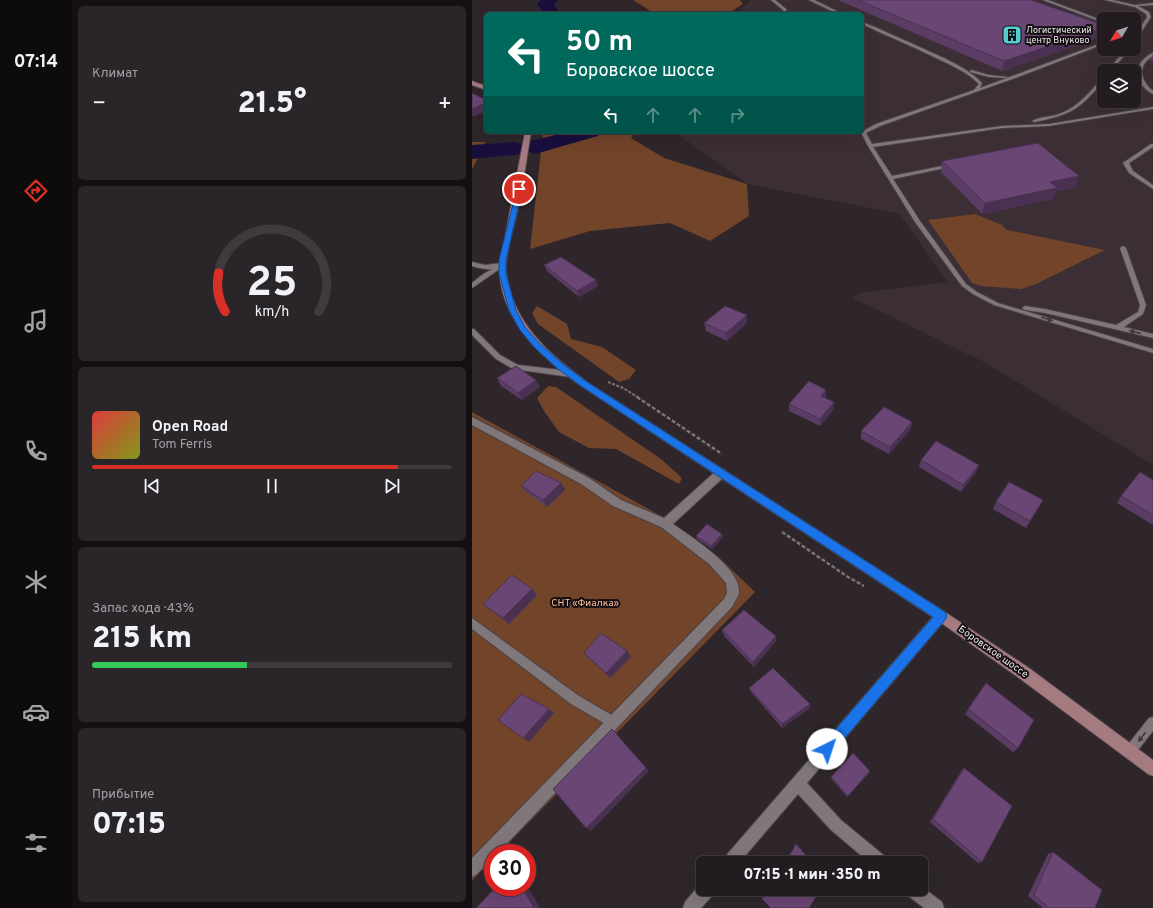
<!DOCTYPE html>
<html lang="ru">
<meta charset="utf-8">
<style>
:root{--surface:#221c20;--page:#2a2529;--text:#f1f3f6;--muted:#a2a1a5;--line:#3f3a3e;--accent:#d93025}
body{margin:0;font-family:Overpass,sans-serif;background:var(--page);color:var(--text);height:100vh;display:flex;flex-direction:column;font-size:15px;white-space:nowrap}
*{box-sizing:border-box;margin:0}
p{font-size:13px;color:var(--muted)}
.icon{flex:none;width:22px;height:22px;fill:none;stroke:currentColor;stroke-width:2;stroke-linecap:round;stroke-linejoin:round}
.map{position:relative;flex:1;overflow:hidden}
.side{display:flex;flex-direction:column;gap:6px;padding:6px;background:#130f12;width:400px}
.side>*{flex:none}
.top-card{position:absolute;left:12px;top:12px;width:380px;height:122px;border-radius:6px;box-shadow:0 4px 16px #0002,0 0 0 1px var(--line);background:#00695c;color:#fff;overflow:hidden}
.needle{width:26px;rotate:231deg}
.fabs{position:absolute;left:625px;top:12px;display:grid;gap:8px}
.fabs a{display:grid;place-items:center;width:44px;height:44px;border-radius:6px;background:var(--surface);box-shadow:0 4px 16px #0002,0 0 0 1px var(--line);font-size:20px}
.speed{position:absolute;left:12px;top:844px;display:flex;gap:8px;font-size:20px;font-weight:700;text-align:center}
.speed>*{display:grid;place-content:center;width:52px;height:52px;border-radius:50%;background:var(--surface);box-shadow:0 4px 16px #0002,0 0 0 1px var(--line);line-height:1}
.speed .limit{border:6px solid #d22;background:#fff;color:#111}
.pin{position:absolute;display:grid;place-items:center;width:34px;height:34px;color:#fff;margin:-17px;border:2px solid #fff;border-radius:50%;box-shadow:0 1px 4px #0007}
.me{position:absolute;width:44px;margin:-22px;rotate:41deg;stroke-linejoin:round;filter:drop-shadow(0 0 3px #0008)}
.turn{display:flex;align-items:center;gap:14px;height:84px;padding:0 16px;font-size:18px}
.turn .icon{width:52px;height:52px;stroke-width:2.5}
.turn b{display:block;font-size:28px;line-height:34px}
.lanes{display:flex;align-items:center;height:38px;padding:0 16px;background:#0003;justify-content:center;gap:20px;direction:ltr}
.lanes .off{opacity:.35}
.big{font-size:30px;font-weight:800;line-height:1.1}
.side .card{flex:1;display:flex;flex-direction:column;justify-content:center;gap:6px;min-width:0;padding:0 14px;border-radius:6px;background:var(--page)}
.side .dial{align-items:center;gap:0}
.dial svg{height:104px;overflow:visible;fill:none;stroke:var(--line);stroke-width:7;stroke-linecap:round;text-anchor:middle}
.dial text{fill:var(--text);stroke:none}
.song{display:flex;align-items:center;gap:12px}
.cover{width:48px;height:48px;border-radius:6px;background:linear-gradient(135deg,hsl(0 70% 55%),hsl(70 70% 35%))}
.played{height:4px;border-radius:2px;background:linear-gradient(90deg,var(--accent) 85%,var(--line) 85%)}
.keys{display:flex;justify-content:space-around;direction:ltr}
.heat{display:flex;justify-content:space-between;align-items:center;font-size:22px;direction:ltr}
.charge{height:6px;border-radius:3px;background:linear-gradient(90deg,#34c759 43%,var(--line) 0)}
.trip{position:absolute;left:224px;top:856px;width:232px;height:40px;border-radius:6px;background:var(--surface);box-shadow:0 4px 16px #0002,0 0 0 1px var(--line);font-weight:800;line-height:40px;text-align:center}
main{display:flex;flex:1;min-height:0}
.menu{display:flex;flex-direction:column;width:72px;justify-content:space-around;align-items:center;background:#0e0b0d;color:var(--muted)}
.menu .icon{width:28px;height:28px}
.menu .selected{color:var(--accent)}
.menu b{font-size:18px;color:var(--text)}
.map>svg:first-child{display:block}
.built{fill:#3c2e35;fill-rule:evenodd}
.green{fill:#72442a}
.lines{fill:none;stroke-linecap:round;stroke-linejoin:round}
.river{fill:#1a0e3d;fill-rule:evenodd}
.lane-casing{stroke:#494246;stroke-width:2}
.street-casing{stroke:#494246;stroke-width:2}
.secondary-casing{stroke:#494246;stroke-width:2}
.path-far1{stroke:#7c7578;stroke-width:2;stroke-dasharray:3 1.5;stroke-linecap:butt}
.path{stroke:#7c7578;stroke-width:2.5;stroke-dasharray:4 2;stroke-linecap:butt}
.lane{fill:#80777b;fill-rule:evenodd}
.street{fill:#80777b;fill-rule:evenodd}
.secondary{fill:#a57b80;fill-rule:evenodd}
.wall{fill:#5b3c64}
.shaded-wall{fill:#4a3151}
.building{fill:#6a4674;stroke:#4a3151}
.oneway{fill:#3f393c}
.route{fill:#1a73e8;stroke:#114b97}
.labels{text-anchor:middle;dominant-baseline:central;stroke-width:4;stroke-linejoin:round;paint-order:stroke}
.far-poi-label{font-size:9px;fill:#eae4e6;stroke:#141012;text-anchor:start}
.park-label{font-size:10px;fill:#febb97;stroke:#141012}
.street-label{font-size:10px;fill:#eae4e6;stroke:#141012}
</style>
<main>
<nav class="menu">
<b>07:14</b>
<svg class="icon selected" aria-label="directions" viewBox="0 0 24 24"><path d="M12 3l9 9-9 9-9-9zM9 14v-3h6M13 9l2 2-2 2"/></svg>
<svg class="icon" aria-label="music" viewBox="0 0 24 24"><path d="M9 18V5l10-2v13"/><circle cx="6" cy="18" r="3"/><circle cx="16" cy="16" r="3"/></svg>
<svg class="icon" aria-label="phone" viewBox="0 0 24 24"><path d="M5 4h4l2 5-3 2q2 4 5 5l2-3 5 2v4C11 20 4 13 5 4z"/></svg>
<svg class="icon" aria-label="climate" viewBox="0 0 24 24"><path d="M12 3v18M4 7l16 10M4 17L20 7"/></svg>
<svg class="icon" aria-label="car" viewBox="0 0 24 24"><path d="M5 17H2v-5l4-1 3-4h7l3 4 3 1v5h-3M9 17h6M6 11h13"/><circle cx="7" cy="17" r="2"/><circle cx="17" cy="17" r="2"/></svg>
<svg class="icon" aria-label="filters" viewBox="0 0 24 24"><path d="M4 7h16M4 17h16"/><circle cx="9" cy="7" r="2"/><circle cx="15" cy="17" r="2"/></svg>
</nav>
<section class="side">
<div class="card"><p>Климат</p>
<div class="heat"><a>−</a><b class="big">21.5°</b><a>+</a></div>
</div>
<div class="card dial"><svg viewBox="0 0 100 80">
<path d="M14 69A42 42 0 1 1 86 69"/>
<path d="M14 69A42 42 0 0 1 9 39" stroke="#d93025"/>
<text x="50" y="56" font-size="32" font-weight="700">25</text>
<text x="50" y="72" font-size="11">km/h</text>
</svg></div>
<div class="card">
<div class="song"><i class="cover"></i><div><b>Open Road</b><p>Tom Ferris</p></div></div>
<div class="played"></div>
<div class="keys"><svg class="icon" aria-label="previous" viewBox="0 0 24 24"><path d="M18 5L8 12l10 7zM5 5v14"/></svg><svg class="icon" aria-label="pause" viewBox="0 0 24 24"><path d="M8 5v14M16 5v14"/></svg><svg class="icon" aria-label="next" viewBox="0 0 24 24"><path d="M6 5l10 7-10 7zM19 5v14"/></svg></div>
</div>
<div class="card"><p>Запас хода · 43%</p><b class="big">215 km</b><div class="charge"></div></div>
<div class="card"><p>Прибытие</p><b class="big">07:15</b></div>
</section>
<div class="map">
<svg width="681" height="908" viewBox="0 0 681 908">
<rect width="100%" height="100%" fill="#2e262a"/>
<!-- built -->
<path class="built" d="M279,0H681V465L514,363L381,298L387,293L475,282L428,214L275,184L208,136L209,132H390V14H264ZM632,19H662V49H632ZM632,71H662V101H632Z"/>
<!-- green -->
<g class="green">
<polygon points="161,0 268,0 271,4 255,14 183,14"/>
<polygon points="80,132 163,132 159,138 192,158 275,184 277,216 238,241 198,223 118,231 58,249 71,134"/>
<polygon points="0,142 13,142 1,168 0,168"/>
<polygon points="503,214 530,225 535,230 633,250 564,284 549,289 509,286 500,283 456,220"/>
<polygon points="65,306 95,324 99,339 130,347 164,370 157,379 147,382 66,324 60,313"/>
<polygon points="76,386 84,387 189,459 210,478 207,484 144,449 117,448 87,432 72,411 65,398"/>
<polygon points="0,412 184,513 256,566 283,592 27,853 21,853 21,859 0,881"/>
</g>
<g class="lines">
<!-- river -->
<g class="river">
<polygon points="69,0 86,0 82,5 87,12 86,14 70,14 71,12 65,4"/>
<polygon points="95,132 130,132 126,136 63,154 54,150 52,154 0,159 0,145 44,142 53,146 55,142"/>
</g>
<defs>
<g id="lane">
<polygon points="299,0 303,0 314,9 315,14 311,14 311,10"/>
<polygon points="337,0 342,0 371,14 366,14"/>
<polygon points="571,0 576,0 632,21 632,23"/>
<polygon points="633,0 640,0 663,5 681,3 681,5 666,6 677,12 679,17 663,42 662,42 662,38 675,17 674,14 663,7"/>
<path d="M390,22C407,28 424,37 441,44C464,55 493,65 510,83L508,88L632,42V44L546,77L408,126L394,133L400,144L530,126L577,124L681,107V109L577,126L530,128L401,147L420,176L480,164L483,166L421,179L448,221L494,284L505,292L526,303L681,349V353L522,305L501,294L490,286L443,222L396,146L389,132L404,124L502,90L507,84C495,72 479,65 464,58C440,46 415,36 390,24Z"/>
<polygon points="654,49 658,49 639,71 635,71"/>
<path d="M681,53V56C665,65 668,80 681,91V94C662,84 660,62 681,53Z"/>
<polygon points="499,70 517,75 536,77 534,78 517,77 498,72"/>
<path d="M631,77H632V81C607,109 600,115 562,122L560,121C567,117 576,117 584,115C605,109 617,93 631,77Z"/>
<polygon points="679,144 681,144 681,147 657,163 661,171 681,185 681,189 657,173 651,163"/>
<polygon points="651,246 654,248 674,305 671,314 652,327 681,334 681,338 573,313 553,310 550,308 553,306 573,309 644,325 666,312 668,305 648,248"/>
<polygon points="30,263 32,264 32,266 0,288 0,283 10,275"/>
<polygon points="0,329 2,329 28,355 46,365 98,371 102,374 98,377 41,369 24,359 0,335"/>
<polygon points="0,618 107,696 145,718 146,722 145,726 141,727 137,726 99,704 0,629"/>
<polygon points="681,717 681,731 662,755 658,757 654,755 652,751 654,747 677,718"/>
</g>
<g id="street">
<path d="M0,262L13,265L30,263L34,265C25,272 10,269 0,266Z"/>
<path d="M0,417L117,478L149,500L192,518L245,470L249,469L253,470L254,473L253,476L201,524C219,537 270,568 267,593C266,597 262,603 260,607L26,853H21V858L5,874L0,877V858L252,599L255,593L254,583L247,575L237,564L189,527L141,506L109,484L0,425Z"/>
<polygon points="469,610 473,612 475,616 473,620 335,783 369,820 415,858 418,863 398,863 359,830 326,794 267,863 249,863 252,858 465,612"/>
<polygon points="229,883 231,883 231,889 243,889 241,895 229,908 211,908 213,902"/>
<polygon points="449,886 470,902 472,908 452,908 435,895 433,889 449,889"/>
</g>
<g id="secondary">
<polygon points="0,81 14,86 14,90 0,85"/>
<path d="M53,132H59C55,156 52,180 47,204C43,224 36,244 34,264C33,275 37,286 40,297C54,335 83,358 115,382L473,612L557,668L681,760V776L676,774L547,678L465,620L109,386C69,357 29,322 27,268Z"/>
</g>
</defs>
<!-- lane casing -->
<use href="#lane" class="lane-casing"/>
<!-- street casing -->
<use href="#street" class="street-casing"/>
<!-- secondary casing -->
<use href="#secondary" class="secondary-casing"/>
<!-- path-far1 -->
<polyline class="path-far1" points="136,382 151,388 167,398"/>
<!-- path -->
<g class="path">
<polyline points="165,397 250,454"/>
<polyline points="310,532 376,577 392,586"/>
</g>
<!-- lane -->
<use href="#lane" class="lane"/>
<!-- street -->
<use href="#street" class="street"/>
<!-- secondary -->
<use href="#secondary" class="secondary"/>
</g>
<!-- wall -->
<g class="wall">
<polygon points="366,0 559,0 632,25 632,36 530,71"/>
<polygon points="681,54 681,62 678,60"/>
<polygon points="470,161 604,187 584,191 581,199 510,214 469,172"/>
<polygon points="72,265 126,286 107,297 75,271"/>
<polygon points="232,323 275,323 255,341 234,331"/>
<polygon points="25,378 64,380 68,387 50,400 29,386"/>
<polygon points="354,397 354,398 362,402 362,409 348,426 317,411 317,404"/>
<polygon points="440,422 438,430 417,454 389,439 389,431"/>
<polygon points="449,460 507,465 504,472 489,492 447,467"/>
<polygon points="681,480 681,525 645,503 649,496"/>
<polygon points="49,486 93,490 75,507 54,492"/>
<polygon points="571,500 554,528 521,509 524,502"/>
<polygon points="250,534 251,537 240,549 225,539 224,536"/>
<polygon points="60,589 65,595 37,624 17,609 11,604"/>
<polygon points="250,630 304,636 304,641 282,667 252,636"/>
<polygon points="155,651 159,657 138,678 116,658 112,653"/>
<polygon points="514,683 546,748 541,752 493,714"/>
<polygon points="277,688 338,708 310,728 279,692"/>
<polygon points="492,768 510,862 506,863 458,822 489,771"/>
<polygon points="398,771 397,773 375,797 359,778 359,777"/>
<polygon points="581,852 623,908 571,908 556,896 576,854"/>
</g>
<!-- shaded-wall -->
<g class="shaded-wall">
<polygon points="632,28 632,36 530,71 532,61"/>
<polygon points="14,103 14,111 1,117 0,115 0,109"/>
<polygon points="607,176 604,187 584,191 581,199 510,214 513,203 578,182"/>
<polygon points="124,280 126,286 107,297 105,291"/>
<polygon points="275,315 275,323 255,341 254,333"/>
<polygon points="64,380 68,387 50,400 46,393"/>
<polygon points="354,390 354,397 349,403 349,396"/>
<polygon points="362,402 362,409 348,426 348,419"/>
<polygon points="440,422 438,430 417,454 418,447"/>
<polygon points="507,465 504,472 489,492 491,485"/>
<polygon points="89,483 93,490 75,507 71,500"/>
<polygon points="250,534 251,537 240,549 239,546"/>
<polygon points="60,589 65,595 37,624 31,618"/>
<polygon points="304,636 304,641 282,667 281,662"/>
<polygon points="155,651 159,657 138,678 134,673"/>
<polygon points="338,704 338,708 310,728 310,724"/>
<polygon points="77,709 82,713 57,742 51,738"/>
<polygon points="140,729 177,771 119,831 114,828"/>
<polygon points="55,885 68,908 62,908 50,887 55,887"/>
</g>
<!-- building -->
<g class="building">
<polygon points="386,0 559,0 632,25 632,28 532,61"/>
<polygon points="0,93 14,100 14,103 0,109"/>
<polygon points="566,143 607,176 578,182 585,188 513,203 470,161"/>
<polygon points="89,257 124,280 105,291 72,265"/>
<polygon points="253,306 275,315 254,333 232,323"/>
<polygon points="44,366 64,380 46,393 25,378"/>
<polygon points="337,381 354,390 349,396 362,402 348,419 317,404"/>
<polygon points="412,407 440,422 418,447 389,431"/>
<polygon points="464,441 507,465 491,485 449,460"/>
<polygon points="64,471 89,483 71,500 49,486"/>
<polygon points="668,472 681,480 681,515 649,496"/>
<polygon points="537,482 571,500 558,521 524,502"/>
<polygon points="235,524 250,534 239,546 224,536"/>
<polygon points="40,575 60,589 31,618 11,604"/>
<polygon points="272,610 304,636 281,662 250,630"/>
<polygon points="129,633 155,651 134,673 112,653"/>
<polygon points="301,668 338,704 310,724 277,688"/>
<polygon points="514,683 562,720 546,748 496,709"/>
<polygon points="49,694 77,709 51,738 26,720"/>
<polygon points="140,729 174,768 114,828 81,789"/>
<polygon points="381,753 398,771 376,796 359,777"/>
<polygon points="492,768 540,806 510,862 461,819"/>
<polygon points="324,844 341,863 313,863"/>
<polygon points="581,852 630,890 623,908 577,908 562,895"/>
<polygon points="24,887 50,887 62,908 4,908"/>
<polygon points="296,889 349,889 337,908 299,908 290,899"/>
</g>
<!-- one-way arrows -->
<defs><path id="oneway-solid" d="M-6-.8H1V-3.2L6.5 0L1 3.2V.8H-6Z"/></defs>
<g class="oneway">
<use href="#oneway-solid" transform="translate(575 319) rotate(17)"/>
<use href="#oneway-solid" transform="translate(663 332) rotate(-167)"/>
<use href="#oneway-solid" transform="translate(670 737) rotate(128)"/>
</g>
<!-- route -->
<polygon class="route" points="45,188 50,189 34,260 34,274 44,310 53,327 68,344 92,365 115,382 473,612 475,616 473,620 360,753 355,755 351,753 349,749 351,744 461,617 109,386 86,369 63,348 48,330 37,310 27,274 27,260"/>
<!-- icons -->
<defs>
<symbol id="building-square" viewBox="-11 -11 22 22"><rect x="-9" y="-9" width="18" height="18" rx="4" fill="#52cdd0" stroke="#141012"/><path d="M-4-6H4V6H1V3H-1V6H-4ZM-2.5-4.3h1.7v1.8h-1.7ZM.8-4.3h1.7v1.8H.8ZM-2.5-1h1.7V.8h-1.7ZM.8-1h1.7V.8H.8Z" fill="#111"/></symbol>
</defs>
<g fill-rule="evenodd">
<use href="#building-square" x="529" y="24" width="22" height="22"/>
</g>
<g class="labels">
<!-- far-poi labels -->
<g class="far-poi-label">
<text x="554" y="30">Логистический<tspan x="554" dy="10">центр Внуково</tspan></text>
</g>
<!-- park labels -->
<g class="park-label">
<text x="113" y="603">СНТ «Фиалка»</text>
</g>
<!-- street labels -->
<g class="street-label">
<text transform="translate(521 652) rotate(35)">Боровское шоссе</text>
</g>
</g>
</svg>
<div class="fabs">
<a><svg class="needle" viewBox="-14 -14 28 28"><path d="M0-13l5 13h-10z" fill="#e53935"/><path d="M0 13l5-13h-10z" fill="#a2a1a5"/></svg></a>
<a><svg class="icon" aria-label="layers" viewBox="0 0 24 24"><path d="M12 4l9 5-9 5-9-5zM3 14l9 5 9-5"/></svg></a>
</div>
<div class="speed"><div class="limit">30</div></div>
<div class="pin" style="left:47px;top:189px;background:#d93025"><svg class="icon" aria-label="arrive" viewBox="0 0 24 24"><path d="M6 21V4h12l-3 4 3 4H6"/></svg></div>
<svg class="me" style="left:355px;top:749px" viewBox="-20 -20 40 40"><circle r="19" fill="#fff"/><path d="M0-13L10 11 0 6-10 11z" fill="#1a73e8"/></svg>
<div class="trip">07:15 · 1 мин · 350 m</div>
<div class="top-card">
<div class="turn"><svg class="icon" aria-label="left" viewBox="0 0 24 24"><path d="M17 20v-9H6M10 6l-5 5 5 5"/></svg><div><b>50 m</b>Боровское шоссе</div></div>
<div class="lanes"><svg class="icon" aria-label="left" viewBox="0 0 24 24"><path d="M17 20v-9H6M10 6l-5 5 5 5"/></svg><svg class="icon off" aria-label="ahead" viewBox="0 0 24 24"><path d="M12 20V5M6 11l6-6 6 6"/></svg><svg class="icon off" aria-label="ahead" viewBox="0 0 24 24"><path d="M12 20V5M6 11l6-6 6 6"/></svg><svg class="icon off" aria-label="right" viewBox="0 0 24 24"><path d="M7 20v-9h11M14 6l5 5-5 5"/></svg></div>
</div>
</div>
</main>
